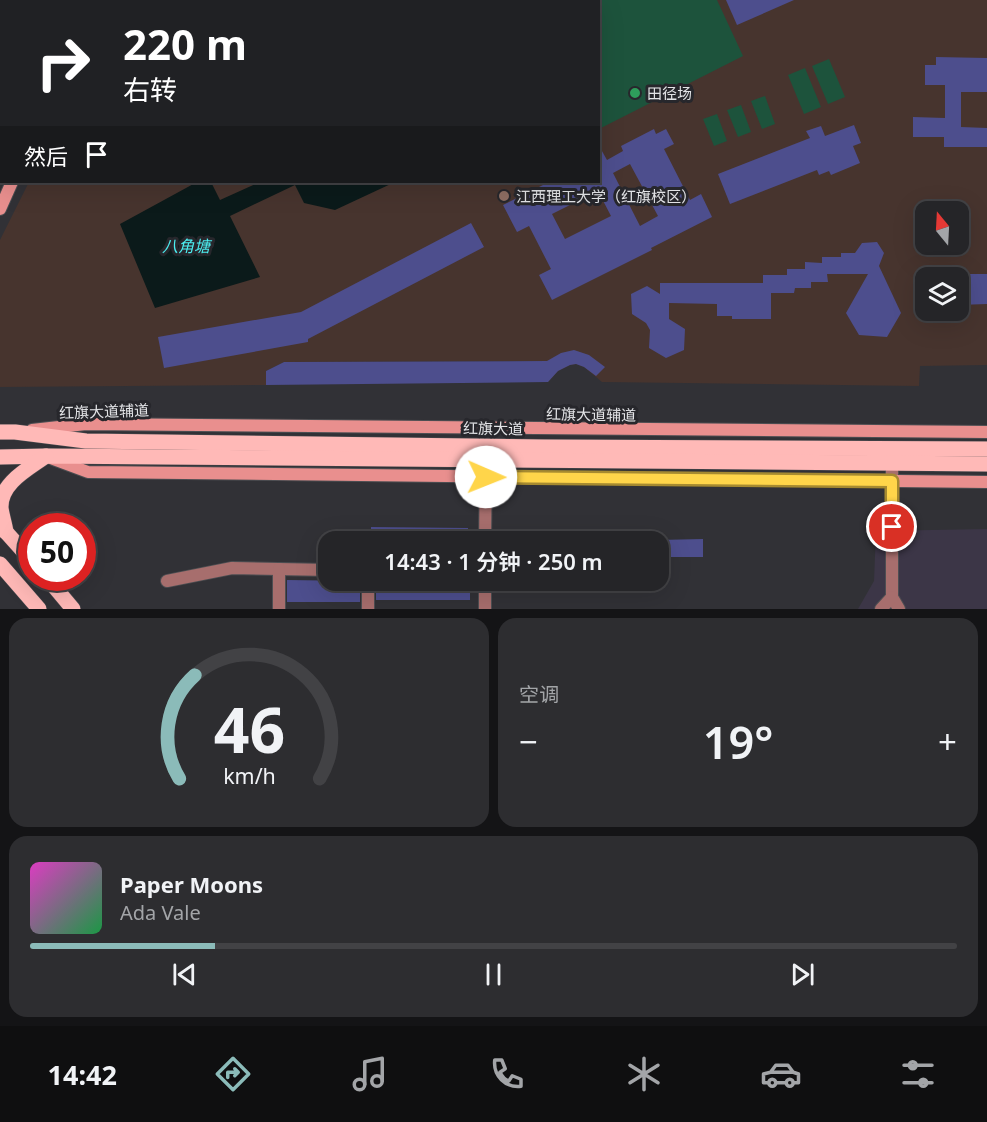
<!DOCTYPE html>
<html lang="zh">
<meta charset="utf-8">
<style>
:root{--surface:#252528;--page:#2d2d30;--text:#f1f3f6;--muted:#a3a5a8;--line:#424245;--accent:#8bbbb9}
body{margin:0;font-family:"Noto Sans","Noto Sans SC",sans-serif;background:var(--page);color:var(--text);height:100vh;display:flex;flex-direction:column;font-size:22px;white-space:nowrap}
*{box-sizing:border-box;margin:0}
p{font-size:20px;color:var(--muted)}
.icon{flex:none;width:33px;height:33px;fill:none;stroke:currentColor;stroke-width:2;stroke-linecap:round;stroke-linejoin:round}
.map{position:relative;height:609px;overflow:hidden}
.drawer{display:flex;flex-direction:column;gap:9px;padding:9px;background:#141416;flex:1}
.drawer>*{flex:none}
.banner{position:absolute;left:0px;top:0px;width:600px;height:183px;box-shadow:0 6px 24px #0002,0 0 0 2px var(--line);background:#202124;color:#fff;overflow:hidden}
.needle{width:39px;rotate:342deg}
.fabs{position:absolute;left:915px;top:201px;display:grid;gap:12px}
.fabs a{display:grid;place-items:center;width:54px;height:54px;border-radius:12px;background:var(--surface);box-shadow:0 6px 24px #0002,0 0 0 2px var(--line);font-size:30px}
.speed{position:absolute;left:18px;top:513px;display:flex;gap:12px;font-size:30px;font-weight:700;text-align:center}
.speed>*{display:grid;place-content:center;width:78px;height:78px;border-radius:50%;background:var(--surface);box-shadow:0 6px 24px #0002,0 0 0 2px var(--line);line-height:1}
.speed .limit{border:9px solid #d22;background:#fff;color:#111}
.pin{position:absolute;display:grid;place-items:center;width:51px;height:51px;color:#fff;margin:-26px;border:3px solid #fff;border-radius:50%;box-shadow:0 2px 6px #0007}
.me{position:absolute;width:66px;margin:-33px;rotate:91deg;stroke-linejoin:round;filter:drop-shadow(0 0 4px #0008)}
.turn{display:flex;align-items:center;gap:21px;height:126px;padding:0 24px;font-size:27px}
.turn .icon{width:78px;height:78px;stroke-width:2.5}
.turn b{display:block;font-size:42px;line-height:51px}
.then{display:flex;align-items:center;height:57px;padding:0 24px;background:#0003;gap:12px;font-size:22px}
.big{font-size:45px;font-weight:600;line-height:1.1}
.drawer .widget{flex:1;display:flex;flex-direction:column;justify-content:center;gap:9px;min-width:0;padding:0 21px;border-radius:18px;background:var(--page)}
.drawer .dial{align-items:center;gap:0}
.dial svg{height:156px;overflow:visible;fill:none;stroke:var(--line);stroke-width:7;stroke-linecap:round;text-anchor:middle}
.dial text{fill:var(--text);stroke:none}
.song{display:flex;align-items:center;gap:18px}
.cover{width:72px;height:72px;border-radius:9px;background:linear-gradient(135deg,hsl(310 70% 55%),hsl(140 70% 35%))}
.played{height:6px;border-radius:3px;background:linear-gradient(90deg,var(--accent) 20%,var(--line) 20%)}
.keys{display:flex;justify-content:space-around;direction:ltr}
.heat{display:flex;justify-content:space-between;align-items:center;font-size:33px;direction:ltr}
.drawer .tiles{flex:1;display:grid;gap:9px;grid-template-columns:1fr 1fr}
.widget:last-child{grid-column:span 2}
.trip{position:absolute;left:318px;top:531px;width:351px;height:60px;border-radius:18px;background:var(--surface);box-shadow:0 6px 24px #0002,0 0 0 2px var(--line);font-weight:600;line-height:60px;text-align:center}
.dock{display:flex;height:96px;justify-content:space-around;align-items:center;background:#0f0f10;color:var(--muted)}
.dock .icon{width:42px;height:42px}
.dock .active{color:var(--accent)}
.dock b{font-size:27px;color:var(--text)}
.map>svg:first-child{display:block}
.commercial{fill:#3c3647}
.education{fill:#47342e;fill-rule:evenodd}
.green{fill:#1d533c}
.water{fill:#0b1a1a}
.building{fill:#4d4e8d;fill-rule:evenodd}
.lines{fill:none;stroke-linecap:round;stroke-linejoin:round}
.street-casing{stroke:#4d4e52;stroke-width:14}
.secondary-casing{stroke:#4d4e52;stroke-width:14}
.primary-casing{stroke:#4d4e52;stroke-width:16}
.street{stroke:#a76e6d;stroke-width:12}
.secondary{stroke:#e98f8e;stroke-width:12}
.primary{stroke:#ffb9b7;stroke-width:15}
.route-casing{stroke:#a68a30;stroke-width:15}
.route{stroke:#ffd54a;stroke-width:10}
.leisure-dot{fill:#2e9e5b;stroke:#27272c;stroke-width:2}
.education-dot{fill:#8d6e63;stroke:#27272c;stroke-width:2}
.labels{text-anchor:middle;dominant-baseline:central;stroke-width:6;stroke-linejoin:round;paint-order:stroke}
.poi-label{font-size:15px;fill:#e3e4e7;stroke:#27272c;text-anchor:start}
.street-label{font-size:15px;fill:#e3e4e7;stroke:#27272c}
.water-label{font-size:16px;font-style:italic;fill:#4ceef0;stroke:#27272c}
</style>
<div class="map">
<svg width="987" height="609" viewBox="0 0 987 609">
<rect width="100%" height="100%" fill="#313136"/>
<!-- commercial -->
<polygon class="commercial" points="987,529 987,609 858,609 874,581 876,531"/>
<!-- education -->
<path class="education" d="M126,0H987V365L920,366L919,386L602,382L584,367L576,364L570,365L558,371L548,382L538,370L546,361L284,362L266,371V385L0,387V240L29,182H598V2L126,1ZM926,212H958V244H926ZM926,278H958V310H926Z"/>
<!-- green -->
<g class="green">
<polygon points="511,0 717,0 743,56 599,129 598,2 511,2"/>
<polygon points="829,59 845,97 828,104 812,66"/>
<polygon points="805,68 821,107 804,114 788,75"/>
<polygon points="765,96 775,124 762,129 751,101"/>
<polygon points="741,105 751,132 738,137 727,110"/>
<polygon points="717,114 727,141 714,146 703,119"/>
</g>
<!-- water -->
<polygon class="water" points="197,182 211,182 220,200 260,182 395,182 335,210 304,203 295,185 230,216 260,277 155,308 120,224"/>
<!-- building -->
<g class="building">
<polygon points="726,0 794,0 737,25"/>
<polygon points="936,57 987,58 987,92 961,92 961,127 987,128 987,147 944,147 944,137 913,137 913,117 945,118 945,85 925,85 925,65 936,65"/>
<polygon points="854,125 861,143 853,146 860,163 831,175 829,171 819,175 817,170 730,204 718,174 810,138 806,131 821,126 825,136"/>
<path d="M654,129L656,134L666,129L674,144L664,149L690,200L701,194L712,217L651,248L652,250L552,300L539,275L551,269L529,226L517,232L503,205L549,182H598V144L607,160L623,151L621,146ZM630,164L658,216L640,226L613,173ZM598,191L611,216L565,239L552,214Z"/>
<polygon points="471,223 484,247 308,339 308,342 164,368 158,337 301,312"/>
<polygon points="877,242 884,253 879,266 901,313 887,337 859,335 846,313 868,274 827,274 828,282 811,282 811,288 795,288 794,293 771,293 771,319 732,319 732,316 717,316 717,304 669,303 669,319 685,329 684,350 666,358 649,348 650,330 646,323 632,314 631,294 647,286 660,294 660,283 763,283 763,275 787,275 787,269 805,269 805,262 822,263 822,257 841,257 841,253 855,253 862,243"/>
<polygon points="958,274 987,274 987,304 958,305"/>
<polygon points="574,350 589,355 605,367 596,376 584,367 576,364 570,365 558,371 548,382 266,385 266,371 284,362 547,361 561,353"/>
<polygon points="371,527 468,528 468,542 371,542"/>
<polygon points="703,539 703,557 658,557 658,540"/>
<polygon points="287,580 360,581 360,602 287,602"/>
<polygon points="376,580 470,581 470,600 376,600"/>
</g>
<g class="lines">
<defs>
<g id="street">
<polyline points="892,463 892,597 899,609"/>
<polyline points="485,542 486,459"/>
<polyline points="167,581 232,568 328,570"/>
<polyline points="279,609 279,569"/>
<polyline points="368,609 368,580"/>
<polyline points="485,609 485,580"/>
<polyline points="881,609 892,597"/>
</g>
<g id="secondary">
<polyline points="100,2 101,0"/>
<polyline points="0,209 12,182"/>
<polyline points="32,430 86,424 987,432"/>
<polyline points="53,459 88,472 987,482"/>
</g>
<g id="primary">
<polyline points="0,432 15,432 86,441 543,447 987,449"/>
<polyline points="0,457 46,456 987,464"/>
<polyline points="0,528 6,532 32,561"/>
<path d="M6,532C5,524 2,516 1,508C0,483 28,469 46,456"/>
<polyline points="0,564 39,609"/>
<polyline points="47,578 73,609"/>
</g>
</defs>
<!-- street casing -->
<use href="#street" class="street-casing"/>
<!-- secondary casing -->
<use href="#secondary" class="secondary-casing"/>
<!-- primary casing -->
<use href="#primary" class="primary-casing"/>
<!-- street -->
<use href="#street" class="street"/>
<!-- secondary -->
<use href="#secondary" class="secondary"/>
<!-- primary -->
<use href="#primary" class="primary"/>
</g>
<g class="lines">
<defs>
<polyline id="route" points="486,477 892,481 892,527"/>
</defs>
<!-- route casing -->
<use href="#route" class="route-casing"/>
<!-- route -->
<use href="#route" class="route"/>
</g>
<!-- markers -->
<circle class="leisure-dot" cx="635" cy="93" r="6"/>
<circle class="education-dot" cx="504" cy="196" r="6"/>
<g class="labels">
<!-- poi labels -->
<g class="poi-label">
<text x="647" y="93">田径场</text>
<text x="516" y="196">江西理工大学（红旗校区）</text>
</g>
<!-- street labels -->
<g class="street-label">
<text transform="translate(104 411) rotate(-2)">红旗大道辅道</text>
<text transform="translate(591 414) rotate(1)">红旗大道辅道</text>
<text transform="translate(493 428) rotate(1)">红旗大道</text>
</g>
<!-- water labels -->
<g class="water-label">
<text x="186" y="246">八角塘</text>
</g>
</g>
</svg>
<div class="fabs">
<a><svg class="needle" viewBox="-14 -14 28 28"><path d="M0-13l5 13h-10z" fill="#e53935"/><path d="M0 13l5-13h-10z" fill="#a3a5a8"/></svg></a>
<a><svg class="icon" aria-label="layers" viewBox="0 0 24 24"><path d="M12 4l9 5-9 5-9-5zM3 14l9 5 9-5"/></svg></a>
</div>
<div class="speed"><div class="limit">50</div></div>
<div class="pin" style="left:892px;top:527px;background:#d93025"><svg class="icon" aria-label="arrive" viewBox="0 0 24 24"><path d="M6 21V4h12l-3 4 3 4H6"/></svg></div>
<svg class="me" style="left:486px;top:477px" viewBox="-20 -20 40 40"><circle r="19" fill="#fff"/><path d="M0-13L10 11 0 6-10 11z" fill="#ffd54a"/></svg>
<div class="trip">14:43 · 1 分钟 · 250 m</div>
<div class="banner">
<div class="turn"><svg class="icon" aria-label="right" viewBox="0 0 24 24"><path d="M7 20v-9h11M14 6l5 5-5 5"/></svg><div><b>220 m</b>右转</div></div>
<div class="then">然后<svg class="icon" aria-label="arrive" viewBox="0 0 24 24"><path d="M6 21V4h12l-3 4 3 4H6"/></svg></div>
</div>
</div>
<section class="drawer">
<div class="tiles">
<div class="widget dial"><svg viewBox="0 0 100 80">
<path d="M14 69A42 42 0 1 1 86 69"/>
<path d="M14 69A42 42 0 0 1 22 16" stroke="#8bbbb9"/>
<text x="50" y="56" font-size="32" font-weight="700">46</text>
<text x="50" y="72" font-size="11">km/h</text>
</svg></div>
<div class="widget"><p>空调</p>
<div class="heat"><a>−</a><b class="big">19°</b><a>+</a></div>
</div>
<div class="widget">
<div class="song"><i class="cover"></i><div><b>Paper Moons</b><p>Ada Vale</p></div></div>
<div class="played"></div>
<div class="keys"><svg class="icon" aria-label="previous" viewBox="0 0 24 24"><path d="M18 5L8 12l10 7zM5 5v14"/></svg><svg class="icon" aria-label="pause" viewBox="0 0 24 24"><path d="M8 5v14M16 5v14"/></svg><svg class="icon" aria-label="next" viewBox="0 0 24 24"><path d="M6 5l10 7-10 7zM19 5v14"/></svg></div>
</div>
</div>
</section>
<nav class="dock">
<b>14:42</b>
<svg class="icon active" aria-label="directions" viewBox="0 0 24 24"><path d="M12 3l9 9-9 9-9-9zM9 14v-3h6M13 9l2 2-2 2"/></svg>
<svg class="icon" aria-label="music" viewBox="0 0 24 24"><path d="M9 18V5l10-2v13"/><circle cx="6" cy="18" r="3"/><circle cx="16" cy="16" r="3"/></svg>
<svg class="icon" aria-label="phone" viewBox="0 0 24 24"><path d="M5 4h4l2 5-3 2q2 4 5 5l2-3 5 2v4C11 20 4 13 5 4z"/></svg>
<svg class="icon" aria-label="climate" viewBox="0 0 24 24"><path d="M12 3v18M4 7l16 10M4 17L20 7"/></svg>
<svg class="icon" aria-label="car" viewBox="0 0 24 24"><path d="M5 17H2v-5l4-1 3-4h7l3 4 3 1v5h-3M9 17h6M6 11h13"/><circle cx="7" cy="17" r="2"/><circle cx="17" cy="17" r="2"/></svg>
<svg class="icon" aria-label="filters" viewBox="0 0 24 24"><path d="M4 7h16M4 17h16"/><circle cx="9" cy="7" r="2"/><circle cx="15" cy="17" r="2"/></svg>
</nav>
